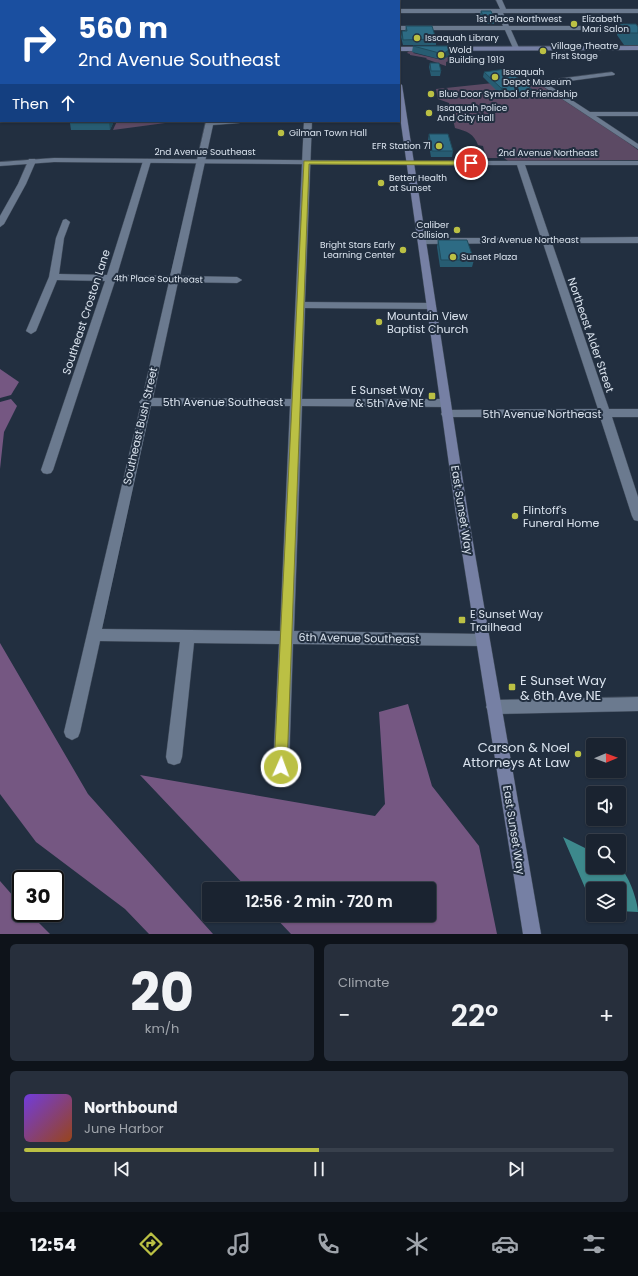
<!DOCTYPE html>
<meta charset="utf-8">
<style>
:root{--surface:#1a2330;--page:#272f3c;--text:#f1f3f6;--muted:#9fa4ab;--line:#38404c;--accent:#bbc044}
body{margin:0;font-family:Poppins,sans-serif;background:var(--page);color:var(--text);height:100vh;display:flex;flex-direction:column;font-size:15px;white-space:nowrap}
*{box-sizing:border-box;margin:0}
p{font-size:13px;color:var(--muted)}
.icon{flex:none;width:22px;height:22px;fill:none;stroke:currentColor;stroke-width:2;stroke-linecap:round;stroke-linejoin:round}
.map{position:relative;height:934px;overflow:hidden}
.side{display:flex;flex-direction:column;gap:10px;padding:10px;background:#0e131a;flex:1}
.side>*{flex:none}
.banner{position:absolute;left:0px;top:0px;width:400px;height:122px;box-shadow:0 1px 3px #0004,0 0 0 1px var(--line);background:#1a4fa0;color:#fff;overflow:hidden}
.needle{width:26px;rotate:89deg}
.tools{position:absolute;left:586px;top:738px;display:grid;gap:8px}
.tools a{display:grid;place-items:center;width:40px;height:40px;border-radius:4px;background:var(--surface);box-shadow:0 1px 3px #0004,0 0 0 1px var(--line);font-size:20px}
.speed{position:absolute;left:12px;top:870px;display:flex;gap:8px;font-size:20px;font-weight:700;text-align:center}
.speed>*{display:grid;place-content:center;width:52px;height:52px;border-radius:50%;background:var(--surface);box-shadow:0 1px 3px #0004,0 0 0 1px var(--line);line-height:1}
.speed .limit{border:2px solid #111;border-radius:6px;background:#fff;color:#111}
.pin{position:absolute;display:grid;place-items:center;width:34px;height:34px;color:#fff;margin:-17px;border:2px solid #fff;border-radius:50%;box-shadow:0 1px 4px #0007}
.me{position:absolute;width:44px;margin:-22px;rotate:2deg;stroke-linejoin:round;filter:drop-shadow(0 0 3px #0008)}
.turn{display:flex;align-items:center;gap:14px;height:84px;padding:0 12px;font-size:18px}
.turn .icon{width:52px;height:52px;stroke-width:2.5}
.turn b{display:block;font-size:28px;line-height:34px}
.then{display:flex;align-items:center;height:38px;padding:0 12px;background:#0003;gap:8px;font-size:15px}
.big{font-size:30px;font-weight:600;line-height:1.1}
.side .widget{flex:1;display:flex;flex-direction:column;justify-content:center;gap:6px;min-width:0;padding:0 14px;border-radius:6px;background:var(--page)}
.side .dial{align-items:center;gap:0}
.dial b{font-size:52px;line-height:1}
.song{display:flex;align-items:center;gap:12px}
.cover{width:48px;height:48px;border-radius:6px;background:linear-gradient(135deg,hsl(260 70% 55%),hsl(20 70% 35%))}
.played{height:4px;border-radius:2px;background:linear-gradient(90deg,var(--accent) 50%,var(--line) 50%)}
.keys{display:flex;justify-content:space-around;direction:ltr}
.heat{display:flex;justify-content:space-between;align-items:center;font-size:22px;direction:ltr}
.side .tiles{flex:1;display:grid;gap:10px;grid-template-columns:1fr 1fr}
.widget:last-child{grid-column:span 2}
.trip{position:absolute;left:202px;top:882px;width:234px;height:40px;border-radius:4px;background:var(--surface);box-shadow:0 1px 3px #0004,0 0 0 1px var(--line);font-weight:600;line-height:40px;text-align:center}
.tab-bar{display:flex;height:64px;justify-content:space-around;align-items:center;background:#0a0e13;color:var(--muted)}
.tab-bar .icon{width:28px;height:28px}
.tab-bar .selected{color:var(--accent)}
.tab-bar b{font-size:18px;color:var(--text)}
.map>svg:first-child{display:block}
.green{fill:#5c4a64}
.forest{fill:#755782}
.water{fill:#3d898c}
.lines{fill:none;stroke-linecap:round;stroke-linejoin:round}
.river{fill:#3d898c;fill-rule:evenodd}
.minor-casing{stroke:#414c5b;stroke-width:1}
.tertiary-casing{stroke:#414c5b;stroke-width:1}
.secondary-casing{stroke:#414c5b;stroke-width:1}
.minor{fill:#6b7a8f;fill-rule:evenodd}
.tertiary{fill:#6b7a8f;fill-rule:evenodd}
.secondary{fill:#7680a4;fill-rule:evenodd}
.wall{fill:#275c72}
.shaded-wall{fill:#204b5c}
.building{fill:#2d6b84;stroke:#204b5c}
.route{fill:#bbc044;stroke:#7a7d2c}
.poi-dot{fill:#bbc044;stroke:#222f40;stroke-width:1.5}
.labels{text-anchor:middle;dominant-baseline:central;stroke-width:4;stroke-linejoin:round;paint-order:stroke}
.far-street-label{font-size:9px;fill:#dae3ee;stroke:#222f40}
.far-poi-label{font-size:9px;fill:#dae3ee;stroke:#222f40;text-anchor:start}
.street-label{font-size:11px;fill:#dae3ee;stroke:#222f40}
.poi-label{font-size:11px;fill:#dae3ee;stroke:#222f40;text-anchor:start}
.near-poi-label{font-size:13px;fill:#dae3ee;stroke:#222f40;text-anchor:start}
</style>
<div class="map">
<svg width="638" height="934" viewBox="0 0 638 934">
<rect width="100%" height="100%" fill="#222f40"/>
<!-- green -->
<g class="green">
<polygon points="409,51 415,51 413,53 442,60 447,57 464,57 466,61 449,61 446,62 446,66 426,59 427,58 410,55 410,54 407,53"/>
<path d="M531,79L615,133L638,150V160L508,161L504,158H486L483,146L478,145C474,134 467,131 455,128L449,103L438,99L436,89Z"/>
<polygon points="117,121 180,121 113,130"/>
</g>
<!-- forest -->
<g class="forest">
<polygon points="0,369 19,382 11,395 0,398"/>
<polygon points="11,399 17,406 4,432 0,469 0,402"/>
<polygon points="0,643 88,794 213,934 149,934 125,909 36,842 0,794"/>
<polygon points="408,704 432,786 479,846 497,934 291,934 273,915 429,915 429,889 248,889 140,775 375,816 385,804 379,712"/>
<polygon points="0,881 21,905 21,913 29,913 50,934 0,934"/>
</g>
<!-- water -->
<path class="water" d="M563,837L593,852V867C600,867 612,865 618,867C628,871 638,902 638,912L619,911V889H593V905L592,904Z"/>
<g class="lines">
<!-- river -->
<g class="river">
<polygon points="134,0 147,0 133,1"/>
<polygon points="181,0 192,0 193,1 182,1"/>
<polygon points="309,0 319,0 308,1"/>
<rect x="0" y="25" width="1" height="6"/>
</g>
<defs>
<g id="minor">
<polygon points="78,0 87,0 77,1"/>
<polygon points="496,0 502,0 506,9 638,9 638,13 503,13 509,26 638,26 638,30 511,30 519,48 516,50 513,48 505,30 399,30 399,26 503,26 497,13 399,13 399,9 500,9"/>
<rect x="0" y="8" width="1" height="4"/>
<polygon points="612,72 615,74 614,75 547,84 590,112 638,112 638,116 596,116 638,144 638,149 538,83 541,81"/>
<path d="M206,121H243L239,123L213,125L180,276L237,277L242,280L237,283L178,282L153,398L291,399L304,121H312L305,302L431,303L436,306L431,309L305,308L302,399H445L449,400L451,403L449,406L445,407L302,406L294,631L482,634L487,635L489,640L487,645L482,646L293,644L289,767L287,773L281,775L275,773L273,767L279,644L194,643L182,757L180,763L174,765L168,763L166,757L180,642L100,641L80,732L78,737L72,740L66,737L64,732L141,404L139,402L142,399L169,282L115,281L53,470L51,473L47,474L43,473L41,470L105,281L57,280L36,331L31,334L26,331L49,277L56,238L63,220L66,219L70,222L64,238L59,274L107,275L143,161L147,159L151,161L117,275L170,276ZM151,406H290L280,631L102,629Z"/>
<polygon points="29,159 35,159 36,161 26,184 4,224 0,227 0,216 18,184"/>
<polygon points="407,161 638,161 638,165 525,165 550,238 638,237 638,243 552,243 609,409 638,409 638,417 612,417 638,497 638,521 634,520 632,516 600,417 443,417 441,414 443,411 447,410 598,409 543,243 422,244 418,241 422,238 541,238 517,165 410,165 406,163"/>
<polygon points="638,697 638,711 494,714 489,712 486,707 489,702 494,700"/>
</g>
<g id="tertiary">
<polygon points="171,0 178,0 170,1"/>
<rect x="385" y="0" width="6" height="1"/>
<polygon points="54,158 410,161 414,163 410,165 54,162 0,166 0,162"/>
</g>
<g id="secondary">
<polygon points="638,46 638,50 399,51 399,47"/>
<rect x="0" y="48" width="1" height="4"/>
<polygon points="399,83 402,85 468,514 541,934 523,934 456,514 399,109"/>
</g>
</defs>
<!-- minor casing -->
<use href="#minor" class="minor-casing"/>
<!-- tertiary casing -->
<use href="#tertiary" class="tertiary-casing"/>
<!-- secondary casing -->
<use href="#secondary" class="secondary-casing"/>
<!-- minor -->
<use href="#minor" class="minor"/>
<!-- tertiary -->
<use href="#tertiary" class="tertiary"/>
<!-- secondary -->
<use href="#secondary" class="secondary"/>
</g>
<!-- wall -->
<g class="wall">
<polygon points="481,11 495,21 494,24 484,24 480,14"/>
<polygon points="620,24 638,27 638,45 624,45 617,35"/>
<polygon points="406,26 436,39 436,45 403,45 401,37 402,31 405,31"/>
<polygon points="413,46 454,46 453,52 443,60 412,52"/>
<polygon points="430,63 441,71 440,76 431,76 429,67"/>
<polygon points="484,72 534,91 533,96 517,98 515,97 507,98 503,93 500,94 483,77"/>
<polygon points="71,121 114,121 110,130 71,130 70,123"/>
<polygon points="429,134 453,151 452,157 431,157 428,140"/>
<polygon points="438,240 474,260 472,267 440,267 437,247"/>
</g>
<!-- shaded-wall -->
<g class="shaded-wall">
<polygon points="454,46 453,52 443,60 443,54"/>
<polygon points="501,88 503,88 503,93 500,94"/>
<polygon points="516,91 515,97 507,98 508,93"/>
<polygon points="534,91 533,96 517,98 518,93"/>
<polygon points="110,121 114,121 110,130 109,123"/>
</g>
<!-- building -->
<g class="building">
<polygon points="481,11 491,11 495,21 485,21"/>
<polygon points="620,24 636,24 638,27 638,33 627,33"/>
<polygon points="406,26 432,26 436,39 403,40 402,31 407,31"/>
<polygon points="413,46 454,46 443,54"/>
<polygon points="430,63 439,63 441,71 431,71"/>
<polygon points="506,69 534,91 518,93 516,91 508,93 503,88 501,88 484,72"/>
<polygon points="71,121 110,121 109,123 70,123"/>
<polygon points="429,134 448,134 453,151 432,151"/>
<polygon points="438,240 467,240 474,260 441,260"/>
</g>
<!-- route -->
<polygon class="route" points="304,161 471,161 474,163 471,165 309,164 287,767 285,771 281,773 276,771 274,767"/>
<!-- markers -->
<g class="poi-dot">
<circle cx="574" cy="24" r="4"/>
<circle cx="417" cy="38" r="4"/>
<circle cx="543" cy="51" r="4"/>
<circle cx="441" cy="55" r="4"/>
<circle cx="495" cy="77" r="4"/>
<circle cx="431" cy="94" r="4"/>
<circle cx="429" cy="113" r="4"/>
<circle cx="281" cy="133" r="4"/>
<circle cx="439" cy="146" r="4"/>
<circle cx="381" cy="183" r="4"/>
<circle cx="457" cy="230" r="4"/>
<circle cx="403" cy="250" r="4"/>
<circle cx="453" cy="257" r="4"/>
<circle cx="379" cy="322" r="4"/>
<rect x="428" y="392" width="8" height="8" rx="2"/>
<circle cx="515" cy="516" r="4"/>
<rect x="458" y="616" width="8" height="8" rx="2"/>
<rect x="508" y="683" width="8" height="8" rx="2"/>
<circle cx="578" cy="754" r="4"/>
</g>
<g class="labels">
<!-- far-street labels -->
<g class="far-street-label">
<text x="519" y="19">1st Place Northwest</text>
<text x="205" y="152">2nd Avenue Southeast</text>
<text x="548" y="153">2nd Avenue Northeast</text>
<text x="530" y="240">3rd Avenue Northeast</text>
<text transform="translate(158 279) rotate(1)">4th Place Southeast</text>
</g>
<!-- far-poi labels -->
<g class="far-poi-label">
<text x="582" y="19">Elizabeth<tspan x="582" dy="10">Mari Salon</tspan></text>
<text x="425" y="38">Issaquah Library</text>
<text x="551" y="46">Village Theatre<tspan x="551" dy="10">First Stage</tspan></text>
<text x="449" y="50">Wold<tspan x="449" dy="10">Building 1919</tspan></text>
<text x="503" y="72">Issaquah<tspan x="503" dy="10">Depot Museum</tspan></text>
<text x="439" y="94">Blue Door Symbol of Friendship</text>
<text x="437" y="108">Issaquah Police<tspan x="437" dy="10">And City Hall</tspan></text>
<text x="289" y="133">Gilman Town Hall</text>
<text x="431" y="146" text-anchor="end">EFR Station 71</text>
<text x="389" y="178">Better Health<tspan x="389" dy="10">at Sunset</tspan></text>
<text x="449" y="225" text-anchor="end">Caliber<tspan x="449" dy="10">Collision</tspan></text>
<text x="395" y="245" text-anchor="end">Bright Stars Early<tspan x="395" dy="10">Learning Center</tspan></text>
<text x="461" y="257">Sunset Plaza</text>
</g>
<!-- street labels -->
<g class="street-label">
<text transform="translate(86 312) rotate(-72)">Southeast Croston Lane</text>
<text transform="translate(591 335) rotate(71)">Northeast Alder Street</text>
<text x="223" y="402">5th Avenue Southeast</text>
<text x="542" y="414">5th Avenue Northeast</text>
<text transform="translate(140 426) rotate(-77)">Southeast Bush Street</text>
<text transform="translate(462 510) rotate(81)">East Sunset Way</text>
<text transform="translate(359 638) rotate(1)">6th Avenue Southeast</text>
<text transform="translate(514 830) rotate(81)">East Sunset Way</text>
</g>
<!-- poi labels -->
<g class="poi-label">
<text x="387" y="316">Mountain View<tspan x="387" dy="13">Baptist Church</tspan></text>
<text x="424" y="390" text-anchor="end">E Sunset Way<tspan x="424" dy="13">&amp; 5th Ave NE</tspan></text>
<text x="523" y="510">Flintoff's<tspan x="523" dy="13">Funeral Home</tspan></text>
<text x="470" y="614">E Sunset Way<tspan x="470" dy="13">Trailhead</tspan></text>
</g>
<!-- near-poi labels -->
<g class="near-poi-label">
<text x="520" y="680">E Sunset Way<tspan x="520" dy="15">&amp; 6th Ave NE</tspan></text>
<text x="570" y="747" text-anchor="end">Carson &amp; Noel<tspan x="570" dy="15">Attorneys At Law</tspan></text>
</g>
</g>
</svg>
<div class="tools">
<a><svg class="needle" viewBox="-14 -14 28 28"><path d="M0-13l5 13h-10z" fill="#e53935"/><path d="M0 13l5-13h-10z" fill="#9fa4ab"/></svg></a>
<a><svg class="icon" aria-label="sound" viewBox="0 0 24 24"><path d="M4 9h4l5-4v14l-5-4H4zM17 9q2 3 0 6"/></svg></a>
<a><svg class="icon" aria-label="search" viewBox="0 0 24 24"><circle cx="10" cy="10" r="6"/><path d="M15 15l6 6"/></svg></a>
<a><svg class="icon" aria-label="layers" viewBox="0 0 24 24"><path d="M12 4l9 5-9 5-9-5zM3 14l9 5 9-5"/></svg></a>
</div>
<div class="speed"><div class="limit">30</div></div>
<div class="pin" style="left:471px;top:163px;background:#d93025"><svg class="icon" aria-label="arrive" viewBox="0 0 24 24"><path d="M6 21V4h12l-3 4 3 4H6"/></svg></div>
<svg class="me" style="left:281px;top:767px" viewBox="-20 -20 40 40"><circle r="17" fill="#bbc044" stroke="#fff" stroke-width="3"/><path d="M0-11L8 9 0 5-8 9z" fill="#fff"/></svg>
<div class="trip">12:56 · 2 min · 720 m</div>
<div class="banner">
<div class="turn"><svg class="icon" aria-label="right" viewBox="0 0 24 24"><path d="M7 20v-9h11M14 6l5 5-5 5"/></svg><div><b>560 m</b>2nd Avenue Southeast</div></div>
<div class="then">Then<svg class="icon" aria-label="ahead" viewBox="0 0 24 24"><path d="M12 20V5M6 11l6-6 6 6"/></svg></div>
</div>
</div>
<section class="side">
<div class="tiles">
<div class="widget dial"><b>20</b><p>km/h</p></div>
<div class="widget"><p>Climate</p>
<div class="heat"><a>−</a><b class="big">22°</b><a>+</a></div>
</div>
<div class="widget">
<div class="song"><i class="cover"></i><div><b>Northbound</b><p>June Harbor</p></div></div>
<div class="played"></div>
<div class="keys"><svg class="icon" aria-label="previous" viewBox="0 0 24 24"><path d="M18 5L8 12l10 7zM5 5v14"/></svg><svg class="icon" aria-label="pause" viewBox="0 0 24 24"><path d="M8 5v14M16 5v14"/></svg><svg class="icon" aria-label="next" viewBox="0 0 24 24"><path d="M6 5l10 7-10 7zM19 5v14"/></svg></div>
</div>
</div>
</section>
<nav class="tab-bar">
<b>12:54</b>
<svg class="icon selected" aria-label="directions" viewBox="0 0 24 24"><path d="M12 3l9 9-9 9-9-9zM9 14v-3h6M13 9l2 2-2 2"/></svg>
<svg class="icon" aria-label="music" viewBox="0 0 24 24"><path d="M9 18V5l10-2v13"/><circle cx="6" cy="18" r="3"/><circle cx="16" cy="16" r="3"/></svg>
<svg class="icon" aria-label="phone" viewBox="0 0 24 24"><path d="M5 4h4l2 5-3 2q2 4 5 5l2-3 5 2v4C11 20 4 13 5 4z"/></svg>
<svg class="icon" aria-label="climate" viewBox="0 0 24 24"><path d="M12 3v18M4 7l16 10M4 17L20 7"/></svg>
<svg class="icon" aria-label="car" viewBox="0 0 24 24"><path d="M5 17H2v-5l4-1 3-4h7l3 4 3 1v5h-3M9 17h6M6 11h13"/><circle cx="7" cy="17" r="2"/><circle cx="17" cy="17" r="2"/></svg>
<svg class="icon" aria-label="filters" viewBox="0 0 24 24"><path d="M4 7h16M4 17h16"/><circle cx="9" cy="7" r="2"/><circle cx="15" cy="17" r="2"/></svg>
</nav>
